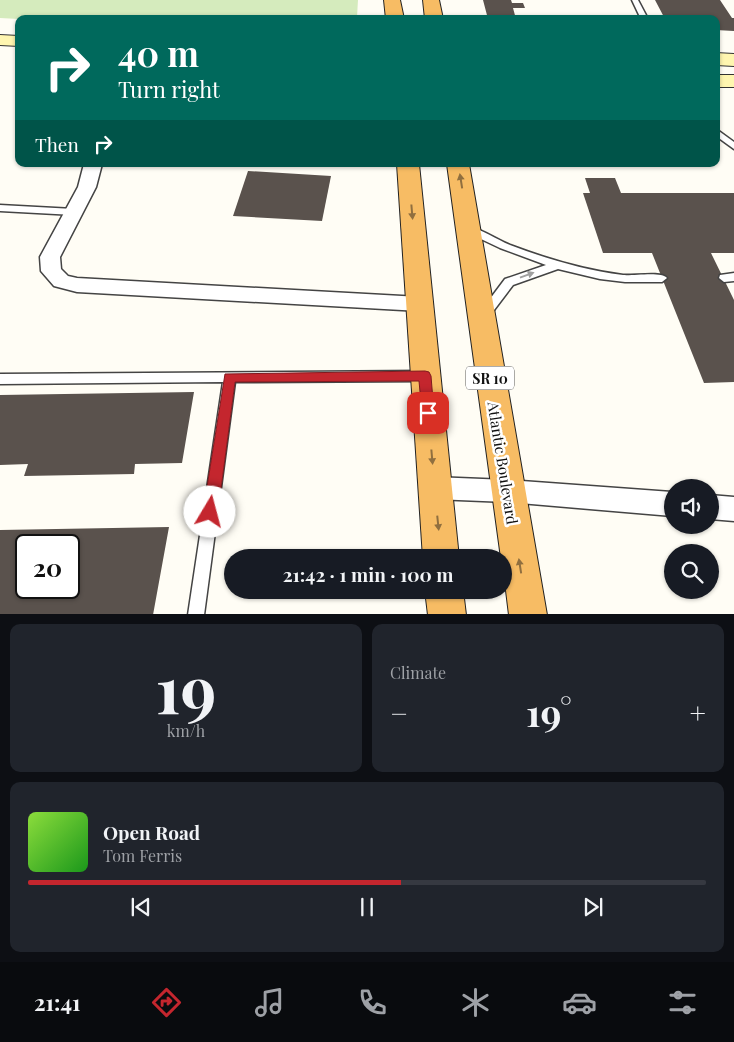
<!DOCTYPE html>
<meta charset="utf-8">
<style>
:root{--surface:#171b24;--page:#20242c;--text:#f1f3f6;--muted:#9ea1a6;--line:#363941;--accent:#c4262e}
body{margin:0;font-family:"Playfair Display",serif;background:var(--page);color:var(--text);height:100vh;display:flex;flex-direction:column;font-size:19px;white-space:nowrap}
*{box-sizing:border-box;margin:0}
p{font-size:16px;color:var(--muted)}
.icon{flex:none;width:28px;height:28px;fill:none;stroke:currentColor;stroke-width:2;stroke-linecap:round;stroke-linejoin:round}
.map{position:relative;height:614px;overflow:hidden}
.drawer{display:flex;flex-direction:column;gap:10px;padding:10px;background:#0d0f14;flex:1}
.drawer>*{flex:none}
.banner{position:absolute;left:15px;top:15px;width:705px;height:152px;border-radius:10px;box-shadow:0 1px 4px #0004;background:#00695c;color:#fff;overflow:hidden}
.fabs{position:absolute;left:664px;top:479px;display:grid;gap:10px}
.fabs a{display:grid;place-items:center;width:55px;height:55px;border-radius:50%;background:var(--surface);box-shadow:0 1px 4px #0004;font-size:25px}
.speed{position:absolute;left:15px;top:534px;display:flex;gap:10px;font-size:25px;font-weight:700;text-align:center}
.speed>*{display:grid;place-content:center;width:65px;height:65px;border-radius:50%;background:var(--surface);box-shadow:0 1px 4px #0004;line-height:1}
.speed .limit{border:2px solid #111;border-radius:8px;background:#fff;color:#111}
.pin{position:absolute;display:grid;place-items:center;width:42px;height:42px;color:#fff;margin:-21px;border-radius:10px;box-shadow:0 2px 8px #0006}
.me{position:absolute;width:55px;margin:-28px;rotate:8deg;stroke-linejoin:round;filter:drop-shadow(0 0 4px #0008)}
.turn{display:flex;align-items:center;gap:18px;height:105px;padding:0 20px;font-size:22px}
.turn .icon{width:65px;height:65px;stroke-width:2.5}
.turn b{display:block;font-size:35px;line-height:42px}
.then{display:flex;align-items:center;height:48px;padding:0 20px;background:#0003;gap:10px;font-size:19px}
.big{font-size:38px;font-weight:700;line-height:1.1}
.drawer .widget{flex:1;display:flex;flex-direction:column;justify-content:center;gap:8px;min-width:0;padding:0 18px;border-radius:10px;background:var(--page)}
.drawer .dial{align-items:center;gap:0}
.dial b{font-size:65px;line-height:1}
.song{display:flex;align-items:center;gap:15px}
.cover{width:60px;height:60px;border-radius:8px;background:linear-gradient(135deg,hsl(90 70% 55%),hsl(120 70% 35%))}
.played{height:5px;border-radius:2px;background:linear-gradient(90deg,var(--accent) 55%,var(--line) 55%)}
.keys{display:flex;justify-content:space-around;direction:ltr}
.heat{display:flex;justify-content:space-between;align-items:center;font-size:28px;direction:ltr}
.drawer .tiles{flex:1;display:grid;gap:10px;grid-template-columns:1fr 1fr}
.widget:last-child{grid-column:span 2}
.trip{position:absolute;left:224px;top:549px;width:288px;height:50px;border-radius:25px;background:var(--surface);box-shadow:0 1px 4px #0004;font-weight:700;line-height:50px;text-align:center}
.dock{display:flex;height:80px;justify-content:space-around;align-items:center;background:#090b0e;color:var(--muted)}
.dock .icon{width:35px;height:35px}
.dock .active{color:var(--accent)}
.dock b{font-size:22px;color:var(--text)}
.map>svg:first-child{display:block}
.green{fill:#d5ebbd}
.building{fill:#5a524d;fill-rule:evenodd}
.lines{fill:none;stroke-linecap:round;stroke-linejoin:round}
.service-casing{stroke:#444;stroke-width:3}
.minor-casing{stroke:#444;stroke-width:3}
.secondary-casing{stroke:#333;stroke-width:2}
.trunk-casing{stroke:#222;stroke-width:2}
.service{fill:#fff;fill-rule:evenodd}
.minor{fill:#fff;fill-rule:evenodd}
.secondary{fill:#fff6b0;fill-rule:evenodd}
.trunk{fill:#f7bc64;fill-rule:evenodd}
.oneway{fill:#906f3f}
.oneway2{fill:#a0a0a0}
.route{fill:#c4262e;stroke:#7f191e}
.labels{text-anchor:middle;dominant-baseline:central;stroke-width:5;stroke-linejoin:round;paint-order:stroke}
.shield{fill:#fff;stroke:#585858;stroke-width:1}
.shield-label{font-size:14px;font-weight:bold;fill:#111}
.street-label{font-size:15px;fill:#111;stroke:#fff}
</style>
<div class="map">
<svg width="734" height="615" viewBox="0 0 734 615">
<rect width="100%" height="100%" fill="#fffdf5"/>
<!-- green -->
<polygon class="green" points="0,0 358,0 357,17 354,19 19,19 0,18"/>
<!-- building -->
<g class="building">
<polygon points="483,0 511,0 512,3 523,3 525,8 513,8 516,19 488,19"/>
<polygon points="655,0 720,0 732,18 734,18 734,31 716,30 716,19 665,19"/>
<rect x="294" y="164" width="72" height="2"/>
<polygon points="248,171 331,176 322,221 233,216"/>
<polygon points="585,178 615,178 621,193 734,193 734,253 711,253 734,300 734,382 704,383 652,253 603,253 583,193 590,193"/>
<polygon points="194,392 182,463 135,464 134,474 24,476 28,464 0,465 0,395"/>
<path d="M169,527L153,615H0V530ZM26,545H69V588H26Z"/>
</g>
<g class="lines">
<defs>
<g id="service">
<polygon points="632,0 638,0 648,19 641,19"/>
<polygon points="716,129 734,142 734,149 716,136"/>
<polygon points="0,205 74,209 79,212 74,215 0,211"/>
<path d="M468,226C483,230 496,239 510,245C547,259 584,270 623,275C633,276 662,271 667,278L662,282H625L600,279L558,269L513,285L488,318L484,319L478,315L505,279L546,265L500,248L464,231L463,229Z"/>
<polygon points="734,273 734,281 724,282 719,278 720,275"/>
<polygon points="425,371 429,373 431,376 429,379 425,381 235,382 204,615 188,615 223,382 0,384 0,374"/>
</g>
<g id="minor">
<polygon points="84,164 102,164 96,187 60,257 61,269 68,276 77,278 420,297 427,299 431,304 427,309 420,311 77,292 54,286 41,271 40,257 78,187"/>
<polygon points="434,477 507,480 672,492 672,516 507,502 434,499 425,496 421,488 425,480"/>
<polygon points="710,495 734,497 734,521 710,519"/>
</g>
<g id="secondary">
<polygon points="0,35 19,36 19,46 0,45"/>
<polygon points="716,53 734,54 734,66 716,65"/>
<rect x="716" y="75" width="18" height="12"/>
</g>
<g id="trunk">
<polygon points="384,0 400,0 404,19 386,19"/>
<polygon points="423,0 439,0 443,19 425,19"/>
<polygon points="397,164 419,164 459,558 423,558"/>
<polygon points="447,164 469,164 547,615 509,615 502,558 501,558"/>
<polygon points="425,590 463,590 466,615 428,615"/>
</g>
</defs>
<!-- service casing -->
<use href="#service" class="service-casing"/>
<!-- minor casing -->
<use href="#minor" class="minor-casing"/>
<!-- secondary casing -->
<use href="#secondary" class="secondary-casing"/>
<!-- trunk casing -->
<use href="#trunk" class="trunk-casing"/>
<!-- service -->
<use href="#service" class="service"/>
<!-- minor -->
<use href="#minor" class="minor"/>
<!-- secondary -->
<use href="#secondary" class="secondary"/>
<!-- trunk -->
<use href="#trunk" class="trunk"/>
</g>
<!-- one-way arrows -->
<defs><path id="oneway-solid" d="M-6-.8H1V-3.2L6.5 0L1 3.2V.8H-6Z" transform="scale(1.25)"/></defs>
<g class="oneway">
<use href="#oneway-solid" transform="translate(461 181) rotate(-99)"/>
<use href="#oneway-solid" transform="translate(412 212) rotate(85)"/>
<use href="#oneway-solid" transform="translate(432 457) rotate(85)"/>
<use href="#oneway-solid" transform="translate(438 523) rotate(84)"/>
<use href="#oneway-solid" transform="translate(520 566) rotate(-99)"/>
</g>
<use class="oneway2" href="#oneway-solid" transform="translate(527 275) rotate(-20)"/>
<!-- route -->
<polygon class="route" points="425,371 429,372 431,376 434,413 433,417 428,418 423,417 422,413 419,381 235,382 218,512 216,517 210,519 205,517 203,512 225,374"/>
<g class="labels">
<!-- shield labels -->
<rect class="shield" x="466" y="366.5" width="48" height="23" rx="4"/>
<g class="shield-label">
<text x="490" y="378">SR 10</text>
</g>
<!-- street labels -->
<g class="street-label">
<text transform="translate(503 463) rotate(81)">Atlantic Boulevard</text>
</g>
</g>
</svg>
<div class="fabs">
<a><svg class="icon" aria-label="sound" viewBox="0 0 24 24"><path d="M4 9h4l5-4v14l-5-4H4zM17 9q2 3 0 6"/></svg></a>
<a><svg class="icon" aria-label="search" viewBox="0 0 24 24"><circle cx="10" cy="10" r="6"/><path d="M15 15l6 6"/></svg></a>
</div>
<div class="speed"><div class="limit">20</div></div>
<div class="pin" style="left:428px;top:413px;background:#d93025"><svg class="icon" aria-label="arrive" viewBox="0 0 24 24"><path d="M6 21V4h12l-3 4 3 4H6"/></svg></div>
<svg class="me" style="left:210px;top:512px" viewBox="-20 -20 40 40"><circle r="19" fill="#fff"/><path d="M0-13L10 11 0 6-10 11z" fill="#c4262e"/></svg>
<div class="trip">21:42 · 1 min · 100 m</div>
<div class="banner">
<div class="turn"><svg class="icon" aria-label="right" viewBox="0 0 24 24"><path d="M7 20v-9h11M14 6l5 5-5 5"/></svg><div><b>40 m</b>Turn right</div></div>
<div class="then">Then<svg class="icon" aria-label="right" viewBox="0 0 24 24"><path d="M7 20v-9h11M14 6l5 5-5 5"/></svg></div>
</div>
</div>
<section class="drawer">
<div class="tiles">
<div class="widget dial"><b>19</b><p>km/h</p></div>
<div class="widget"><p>Climate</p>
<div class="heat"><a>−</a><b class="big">19°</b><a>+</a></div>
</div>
<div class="widget">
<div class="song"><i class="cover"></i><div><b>Open Road</b><p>Tom Ferris</p></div></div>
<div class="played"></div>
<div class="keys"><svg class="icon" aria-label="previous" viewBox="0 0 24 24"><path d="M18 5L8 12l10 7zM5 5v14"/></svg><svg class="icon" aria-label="pause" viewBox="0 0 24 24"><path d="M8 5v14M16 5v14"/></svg><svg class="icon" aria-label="next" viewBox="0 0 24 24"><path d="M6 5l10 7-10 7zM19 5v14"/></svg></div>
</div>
</div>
</section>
<nav class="dock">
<b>21:41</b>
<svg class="icon active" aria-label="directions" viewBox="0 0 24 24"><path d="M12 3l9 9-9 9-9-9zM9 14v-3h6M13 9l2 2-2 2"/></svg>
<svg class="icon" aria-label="music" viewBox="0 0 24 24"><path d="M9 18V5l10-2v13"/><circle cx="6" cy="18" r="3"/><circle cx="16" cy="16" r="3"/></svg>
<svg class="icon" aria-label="phone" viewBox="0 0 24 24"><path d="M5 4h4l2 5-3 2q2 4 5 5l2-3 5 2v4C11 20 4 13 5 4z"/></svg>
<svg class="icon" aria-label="climate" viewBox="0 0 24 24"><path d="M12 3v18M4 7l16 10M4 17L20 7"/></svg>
<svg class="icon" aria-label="car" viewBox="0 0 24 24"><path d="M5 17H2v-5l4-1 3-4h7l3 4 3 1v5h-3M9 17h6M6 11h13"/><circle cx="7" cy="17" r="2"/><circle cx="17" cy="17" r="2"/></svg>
<svg class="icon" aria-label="filters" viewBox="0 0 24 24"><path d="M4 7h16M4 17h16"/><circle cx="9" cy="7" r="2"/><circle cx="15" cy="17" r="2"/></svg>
</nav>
